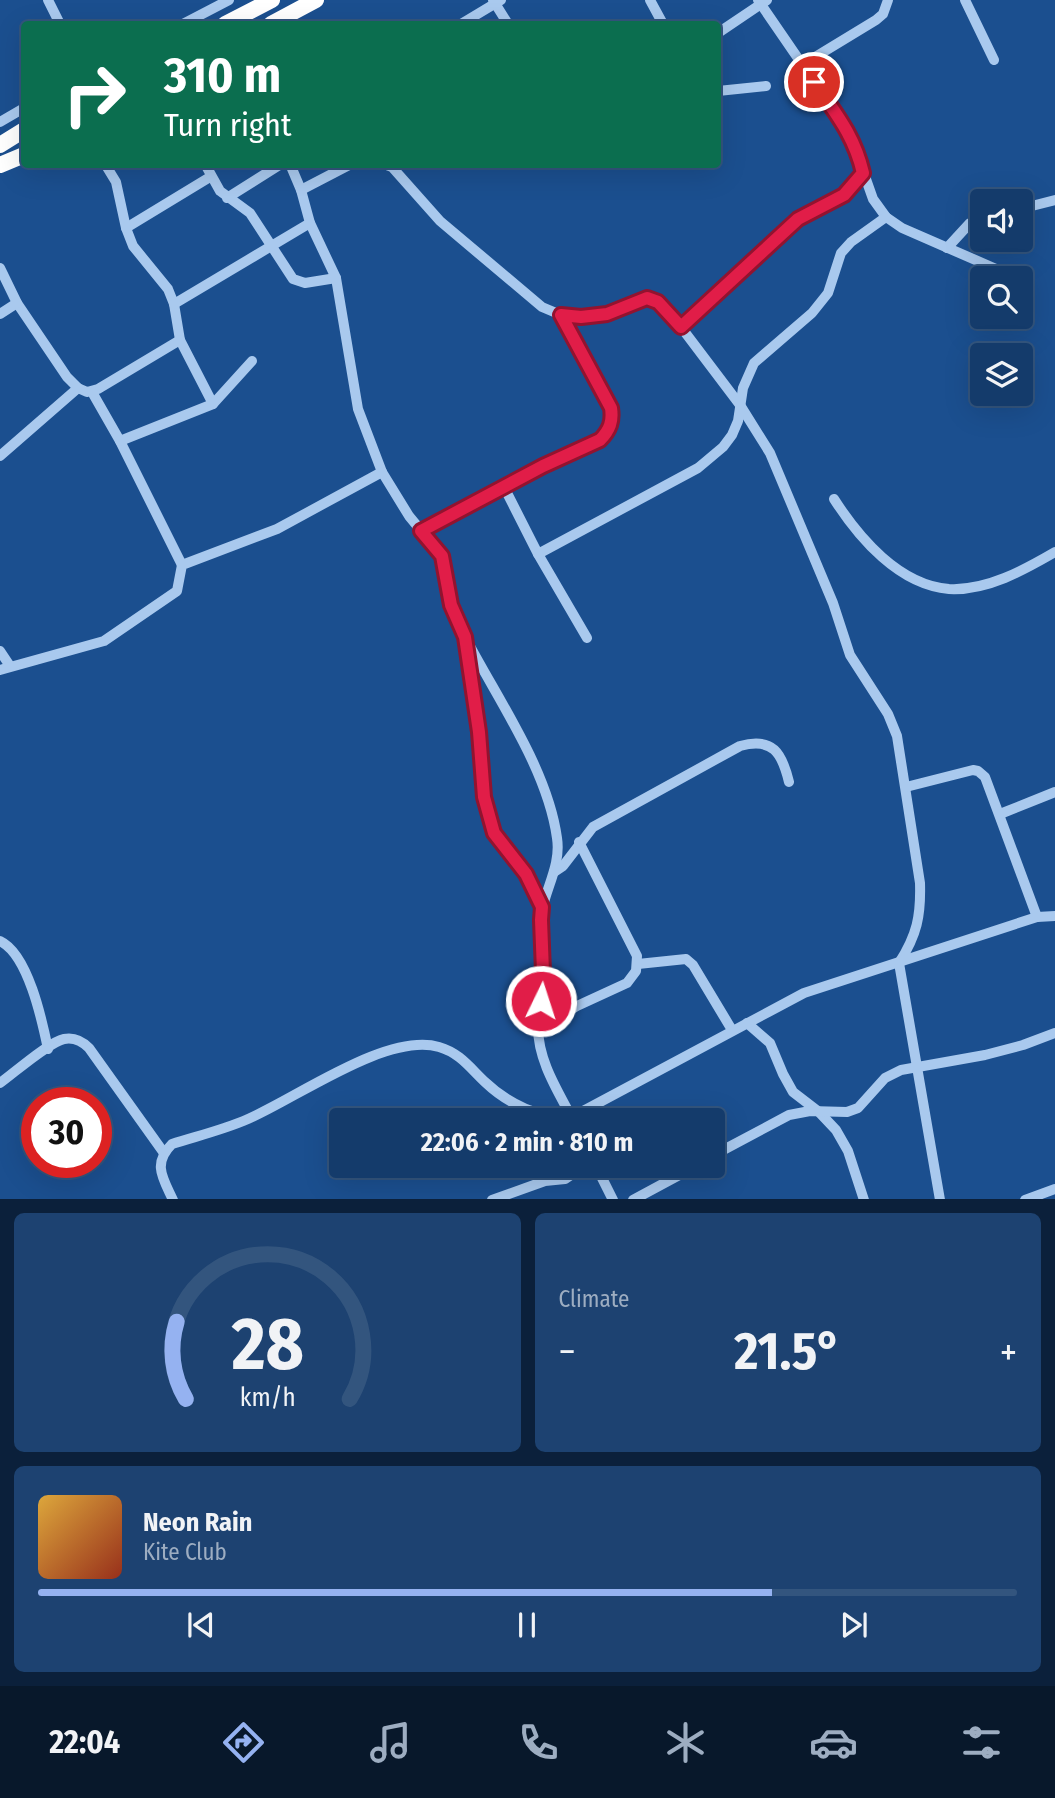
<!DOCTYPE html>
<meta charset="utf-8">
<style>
:root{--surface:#143b6b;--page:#1d4271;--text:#f1f3f6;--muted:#9dadc1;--line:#33557e;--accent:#95b2f1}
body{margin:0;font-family:"Fira Sans Condensed",sans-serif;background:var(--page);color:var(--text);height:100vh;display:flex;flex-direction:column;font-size:26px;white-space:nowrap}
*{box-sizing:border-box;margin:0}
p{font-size:23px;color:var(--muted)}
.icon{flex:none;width:38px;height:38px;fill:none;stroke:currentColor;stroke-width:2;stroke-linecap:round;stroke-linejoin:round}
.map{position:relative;height:1199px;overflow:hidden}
.details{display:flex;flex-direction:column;gap:14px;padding:14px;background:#0b203b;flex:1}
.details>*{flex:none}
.guide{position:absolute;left:21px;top:21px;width:700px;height:147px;border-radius:7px;box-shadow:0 7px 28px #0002,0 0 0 2px var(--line);background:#0b6e4f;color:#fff;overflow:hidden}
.fabs{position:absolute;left:970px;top:189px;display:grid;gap:14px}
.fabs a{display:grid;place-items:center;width:63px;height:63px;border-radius:7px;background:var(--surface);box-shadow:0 7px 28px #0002,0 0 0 2px var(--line);font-size:35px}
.speed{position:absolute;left:21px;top:1087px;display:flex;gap:14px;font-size:35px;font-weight:700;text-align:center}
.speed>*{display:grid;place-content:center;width:91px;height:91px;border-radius:50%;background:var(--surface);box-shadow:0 7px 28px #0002,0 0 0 2px var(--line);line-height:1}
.speed .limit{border:10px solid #d22;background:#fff;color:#111}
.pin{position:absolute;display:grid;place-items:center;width:60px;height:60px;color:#fff;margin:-30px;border:4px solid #fff;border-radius:50%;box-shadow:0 2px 7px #0007}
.me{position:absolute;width:77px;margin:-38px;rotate:4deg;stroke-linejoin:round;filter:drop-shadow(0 0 5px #0008)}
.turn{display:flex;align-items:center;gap:24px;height:147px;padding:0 28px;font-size:32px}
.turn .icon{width:91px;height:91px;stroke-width:2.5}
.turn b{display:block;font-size:49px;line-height:60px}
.big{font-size:52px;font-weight:700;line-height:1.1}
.details .widget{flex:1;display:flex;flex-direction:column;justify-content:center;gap:10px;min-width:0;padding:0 24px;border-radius:10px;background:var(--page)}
.details .dial{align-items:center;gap:0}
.dial svg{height:182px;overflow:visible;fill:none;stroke:var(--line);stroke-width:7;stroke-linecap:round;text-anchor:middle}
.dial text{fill:var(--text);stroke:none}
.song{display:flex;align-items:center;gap:21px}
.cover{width:84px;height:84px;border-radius:10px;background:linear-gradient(135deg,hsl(40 70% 55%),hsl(10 70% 35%))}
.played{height:7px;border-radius:4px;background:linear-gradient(90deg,var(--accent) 75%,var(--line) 75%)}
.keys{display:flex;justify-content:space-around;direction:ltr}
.heat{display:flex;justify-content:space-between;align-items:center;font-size:38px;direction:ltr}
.details .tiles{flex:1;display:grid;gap:14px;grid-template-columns:1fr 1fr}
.widget:last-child{grid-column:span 2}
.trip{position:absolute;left:329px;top:1108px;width:396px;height:70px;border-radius:7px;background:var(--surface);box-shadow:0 7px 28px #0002,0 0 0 2px var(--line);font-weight:700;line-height:70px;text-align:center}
.tab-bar{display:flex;height:112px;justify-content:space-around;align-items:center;background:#08182b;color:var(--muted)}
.tab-bar .icon{width:49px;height:49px}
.tab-bar .current{color:var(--accent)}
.tab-bar b{font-size:32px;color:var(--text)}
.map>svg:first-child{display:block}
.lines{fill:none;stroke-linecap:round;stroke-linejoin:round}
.minor{stroke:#a9c9ee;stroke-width:10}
.highway{stroke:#fff;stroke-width:16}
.route-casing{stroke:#92132f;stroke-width:18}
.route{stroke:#e11d48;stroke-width:12}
</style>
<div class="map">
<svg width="1055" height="1200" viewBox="0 0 1055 1200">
<rect width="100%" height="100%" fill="#1b4f8f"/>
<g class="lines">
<!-- minor -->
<g class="minor">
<polyline points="48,0 60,24"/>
<polyline points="493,0 508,24"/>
<polyline points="650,0 663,24"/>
<polyline points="758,0 850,134 873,199 886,217 902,228 1003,272"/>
<polyline points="965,0 994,60"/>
<polyline points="183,24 229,0"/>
<polyline points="461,24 501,0"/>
<polyline points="718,33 767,0"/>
<polyline points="802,65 876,20 883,14 888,0"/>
<polyline points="718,91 766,86"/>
<polyline points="0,122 24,108"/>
<polyline points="105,164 116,182 126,228 133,246 168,289 174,304 180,340 213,404"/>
<polyline points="205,164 220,191 250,213 293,279 305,283 336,278"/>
<polyline points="290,164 301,190 310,223 336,278 358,409 382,472 409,516 442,556 451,605 465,637 479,732 484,798 494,833 526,874 542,907"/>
<path d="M384,164L392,167L440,221L542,307L561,315L581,317L607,314L647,298L653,299L681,327L740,405L770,453L833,603L850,655L888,714L897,736L920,883C921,916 917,935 899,963L940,1200"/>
<polyline points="301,190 351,164"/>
<polyline points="227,198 281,164"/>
<polyline points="1020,209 1055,200"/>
<polyline points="126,228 210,177"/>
<polyline points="947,248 970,223 982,218"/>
<polyline points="0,268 17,303 67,377 78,388 87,392 98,389 180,340"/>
<polyline points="174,304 310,223"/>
<polyline points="0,314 17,303"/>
<polyline points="681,327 798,219 844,196 863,173"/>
<polyline points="92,392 120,441 182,565"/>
<polyline points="120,441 213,404 252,361"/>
<polyline points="0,456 78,388"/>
<polyline points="504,487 538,554 587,638"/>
<path d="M834,499C859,538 899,585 949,589C987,591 1024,570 1055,552"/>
<path d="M421,532L543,466L600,440C610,430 613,421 611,408L561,315"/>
<polyline points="538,554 698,468 723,447 732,435 738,421 743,388 754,363 812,313 828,293 841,253 851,242 886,217"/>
<path d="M470,646C501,704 548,772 557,838C561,864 547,886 542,910C538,930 543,953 543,974C543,992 538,1009 538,1027C538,1061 558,1091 573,1120"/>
<polyline points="0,651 10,666"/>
<polyline points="0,670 104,641 177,591 182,565 277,529 382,472"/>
<polyline points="906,787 973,770 978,771 985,777 1037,917"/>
<polyline points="1000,814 1055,792"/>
<path d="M554,872L563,866L593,827L740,746C773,737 782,753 789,782"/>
<path d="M0,941C28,954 42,1020 48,1049"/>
<polyline points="638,964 686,959 693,965 732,1030"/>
<polyline points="747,1023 770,1043 783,1074 793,1092 819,1112 836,1130 848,1151 864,1200"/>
<polyline points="538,1029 577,1006 627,983 636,971 637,956 579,842"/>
<path d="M0,1083C14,1073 49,1042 64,1039C74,1037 82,1041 89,1048L164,1153"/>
<polyline points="712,1156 789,1115 810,1111 847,1112 858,1108 885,1078 901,1070 985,1055 1023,1045 1055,1033"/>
<polyline points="596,1166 613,1200"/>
<path d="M173,1200C163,1178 152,1164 172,1144C197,1136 223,1130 248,1119C297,1098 387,1032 439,1047C460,1053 470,1068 485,1082C508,1104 540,1119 572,1117L804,993L1037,917L1055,916"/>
<polyline points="492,1200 545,1181 565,1179 584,1166"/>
<polyline points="633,1200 696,1166"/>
<polyline points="1025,1200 1055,1189"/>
</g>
<!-- highway -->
<g class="highway">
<polyline points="225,24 272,0"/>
<polyline points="271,24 316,0"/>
<polyline points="0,145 24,130"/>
<polyline points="0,165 24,155"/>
</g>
</g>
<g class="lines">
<defs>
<path id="route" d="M541,1001L543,972L541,920L542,907L526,874L494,833L484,797L479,732L465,637L451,605L442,556L421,531L543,466L600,440C610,430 613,421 611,408L561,315L581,317L607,314L647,298L658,302L681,327L798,219L844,195L863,173C854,135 836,114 814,82"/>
</defs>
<!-- route casing -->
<use href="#route" class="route-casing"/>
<!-- route -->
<use href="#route" class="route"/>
</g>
</svg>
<div class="fabs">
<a><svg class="icon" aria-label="sound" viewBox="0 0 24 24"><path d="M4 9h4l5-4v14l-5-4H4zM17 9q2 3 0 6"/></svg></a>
<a><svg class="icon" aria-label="search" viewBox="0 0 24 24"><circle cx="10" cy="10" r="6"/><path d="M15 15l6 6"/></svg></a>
<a><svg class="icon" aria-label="layers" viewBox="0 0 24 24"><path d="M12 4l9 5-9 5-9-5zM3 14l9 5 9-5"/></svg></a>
</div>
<div class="speed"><div class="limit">30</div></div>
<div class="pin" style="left:814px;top:82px;background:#d93025"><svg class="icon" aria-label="arrive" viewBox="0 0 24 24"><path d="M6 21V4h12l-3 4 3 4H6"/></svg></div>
<svg class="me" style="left:541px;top:1001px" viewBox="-20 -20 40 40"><circle r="17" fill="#e11d48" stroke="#fff" stroke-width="3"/><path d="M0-11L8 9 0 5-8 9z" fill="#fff"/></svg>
<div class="trip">22:06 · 2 min · 810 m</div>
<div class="guide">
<div class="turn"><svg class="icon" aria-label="right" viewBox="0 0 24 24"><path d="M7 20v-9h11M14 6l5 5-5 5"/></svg><div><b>310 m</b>Turn right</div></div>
</div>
</div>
<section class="details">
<div class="tiles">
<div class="widget dial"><svg viewBox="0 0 100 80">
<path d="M14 69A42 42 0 1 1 86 69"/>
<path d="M14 69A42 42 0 0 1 10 35" stroke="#95b2f1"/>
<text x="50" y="56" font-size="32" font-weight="700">28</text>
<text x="50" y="72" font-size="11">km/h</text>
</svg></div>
<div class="widget"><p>Climate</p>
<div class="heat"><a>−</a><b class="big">21.5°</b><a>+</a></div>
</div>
<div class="widget">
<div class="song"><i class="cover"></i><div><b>Neon Rain</b><p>Kite Club</p></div></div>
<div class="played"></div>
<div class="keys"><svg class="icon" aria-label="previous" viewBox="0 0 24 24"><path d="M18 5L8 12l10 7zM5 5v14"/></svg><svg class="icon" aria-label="pause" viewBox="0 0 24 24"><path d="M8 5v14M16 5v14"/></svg><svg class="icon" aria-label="next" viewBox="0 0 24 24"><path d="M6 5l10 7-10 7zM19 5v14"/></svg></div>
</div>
</div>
</section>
<nav class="tab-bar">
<b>22:04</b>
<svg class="icon current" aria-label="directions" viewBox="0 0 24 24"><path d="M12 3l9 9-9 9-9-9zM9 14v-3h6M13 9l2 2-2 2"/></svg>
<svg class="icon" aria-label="music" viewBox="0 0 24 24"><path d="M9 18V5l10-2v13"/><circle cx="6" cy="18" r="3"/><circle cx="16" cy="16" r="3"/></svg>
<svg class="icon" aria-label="phone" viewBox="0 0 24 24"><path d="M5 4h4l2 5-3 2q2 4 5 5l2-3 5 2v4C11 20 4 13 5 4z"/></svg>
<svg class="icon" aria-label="climate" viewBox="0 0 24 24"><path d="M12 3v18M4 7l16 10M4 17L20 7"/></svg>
<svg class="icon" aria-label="car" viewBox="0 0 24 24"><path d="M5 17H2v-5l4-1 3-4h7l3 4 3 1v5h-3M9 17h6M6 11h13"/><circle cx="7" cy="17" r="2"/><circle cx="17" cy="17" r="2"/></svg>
<svg class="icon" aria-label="filters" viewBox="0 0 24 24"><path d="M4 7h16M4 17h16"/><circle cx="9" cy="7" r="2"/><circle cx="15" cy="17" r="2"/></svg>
</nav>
